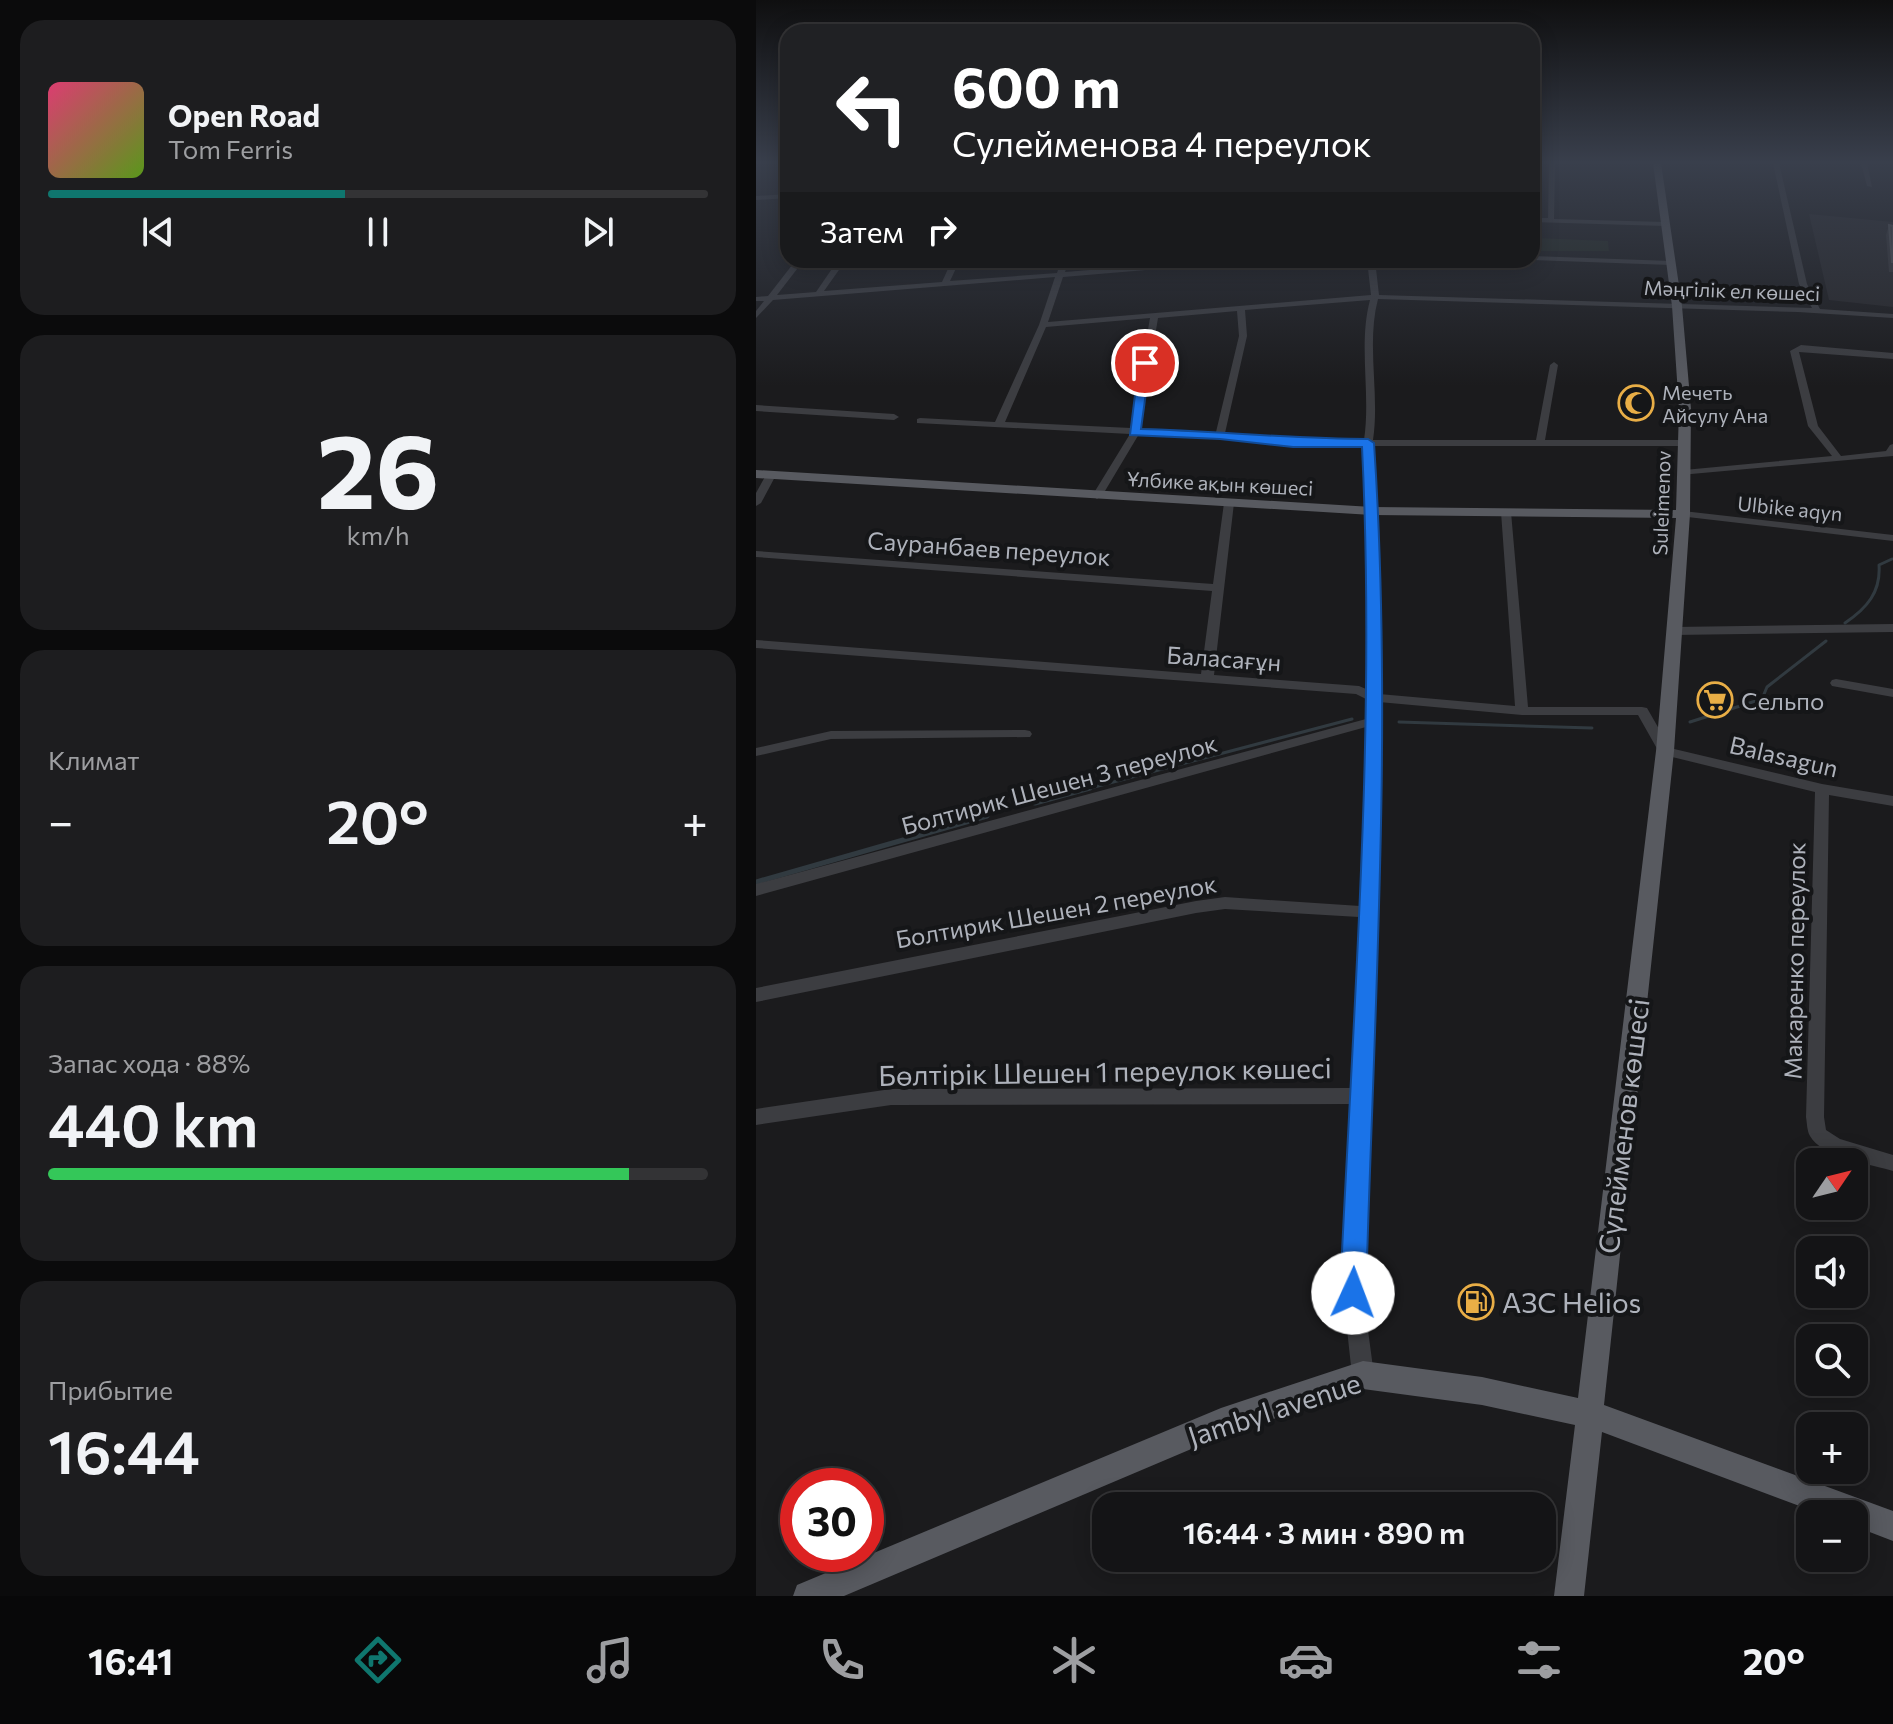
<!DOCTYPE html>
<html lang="ru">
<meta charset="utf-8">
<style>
:root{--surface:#141416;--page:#1d1d1f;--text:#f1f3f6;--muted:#9d9ea1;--line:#333335;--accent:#0f766e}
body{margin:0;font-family:Commissioner,sans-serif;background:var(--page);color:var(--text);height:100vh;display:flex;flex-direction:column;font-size:30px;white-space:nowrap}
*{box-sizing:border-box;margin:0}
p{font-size:26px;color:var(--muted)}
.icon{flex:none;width:44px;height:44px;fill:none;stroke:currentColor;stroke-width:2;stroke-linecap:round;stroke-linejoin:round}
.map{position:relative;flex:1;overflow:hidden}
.sheet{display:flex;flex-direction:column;gap:20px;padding:20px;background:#0b0b0c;width:756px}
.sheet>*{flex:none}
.banner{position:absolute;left:24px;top:24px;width:760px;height:244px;border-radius:24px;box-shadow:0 4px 20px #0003,0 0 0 2px var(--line);background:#202124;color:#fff;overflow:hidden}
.needle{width:52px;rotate:55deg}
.tools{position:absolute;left:1040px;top:1148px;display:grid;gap:16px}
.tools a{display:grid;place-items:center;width:72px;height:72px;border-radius:16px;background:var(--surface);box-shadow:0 4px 20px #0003,0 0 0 2px var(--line);font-size:40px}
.speed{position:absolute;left:24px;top:1468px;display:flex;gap:16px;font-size:40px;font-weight:700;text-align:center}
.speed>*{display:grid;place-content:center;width:104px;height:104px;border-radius:50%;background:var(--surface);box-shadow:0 4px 20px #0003,0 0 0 2px var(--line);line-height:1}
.speed .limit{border:12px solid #d22;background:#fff;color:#111}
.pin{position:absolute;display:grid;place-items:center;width:68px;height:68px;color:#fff;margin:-34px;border:4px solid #fff;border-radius:50%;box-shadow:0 2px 8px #0007}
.me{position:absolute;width:88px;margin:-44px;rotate:2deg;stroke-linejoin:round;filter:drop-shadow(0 0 6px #0008)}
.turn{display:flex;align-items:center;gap:28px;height:168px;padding:0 40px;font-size:36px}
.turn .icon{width:104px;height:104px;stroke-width:2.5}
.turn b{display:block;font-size:56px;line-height:68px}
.then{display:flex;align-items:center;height:76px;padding:0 40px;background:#0003;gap:16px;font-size:30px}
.big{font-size:60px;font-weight:600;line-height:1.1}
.sheet .tile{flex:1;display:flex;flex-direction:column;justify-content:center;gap:12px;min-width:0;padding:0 28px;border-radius:24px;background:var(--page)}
.sheet .dial{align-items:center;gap:0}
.dial b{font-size:104px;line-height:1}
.song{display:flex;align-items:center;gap:24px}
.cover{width:96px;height:96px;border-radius:12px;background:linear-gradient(135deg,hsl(340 70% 55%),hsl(90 70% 35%))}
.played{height:8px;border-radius:4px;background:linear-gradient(90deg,var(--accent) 45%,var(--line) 45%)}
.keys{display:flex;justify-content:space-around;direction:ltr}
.heat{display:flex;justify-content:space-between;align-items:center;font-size:44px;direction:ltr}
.charge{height:12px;border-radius:6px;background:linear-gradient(90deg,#34c759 88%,var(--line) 0)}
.trip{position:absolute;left:336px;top:1492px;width:464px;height:80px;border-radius:24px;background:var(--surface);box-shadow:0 4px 20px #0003,0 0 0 2px var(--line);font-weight:600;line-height:80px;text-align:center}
.tab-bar{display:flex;height:128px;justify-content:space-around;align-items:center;background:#080809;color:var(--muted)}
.tab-bar .icon{width:56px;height:56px}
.tab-bar .on{color:var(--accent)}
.tab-bar b{font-size:36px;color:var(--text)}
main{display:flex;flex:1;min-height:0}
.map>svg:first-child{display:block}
.built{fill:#27272a}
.green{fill:#212821}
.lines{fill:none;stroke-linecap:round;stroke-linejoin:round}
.stream-far1{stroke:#313a40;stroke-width:3}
.stream{stroke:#313a40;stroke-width:5}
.minor{fill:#3c3d41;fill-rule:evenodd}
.major{fill:#585a60;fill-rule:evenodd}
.wall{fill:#37373b}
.building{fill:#444448;stroke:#54565a;stroke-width:2}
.route{fill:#1a73e8;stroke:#114b97;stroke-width:2}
.labels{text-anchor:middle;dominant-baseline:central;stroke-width:8;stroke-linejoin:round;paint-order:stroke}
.far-street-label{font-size:20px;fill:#aeb2bb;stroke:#151618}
.far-poi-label{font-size:20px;fill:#aeb2bb;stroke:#151618;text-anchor:start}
.street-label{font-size:24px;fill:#aeb2bb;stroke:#151618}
.poi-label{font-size:24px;fill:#aeb2bb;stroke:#151618;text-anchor:start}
.near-street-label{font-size:28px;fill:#aeb2bb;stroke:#151618}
.near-poi-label{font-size:28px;fill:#aeb2bb;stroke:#151618;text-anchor:start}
</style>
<main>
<section class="sheet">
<div class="tile">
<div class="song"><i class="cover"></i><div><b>Open Road</b><p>Tom Ferris</p></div></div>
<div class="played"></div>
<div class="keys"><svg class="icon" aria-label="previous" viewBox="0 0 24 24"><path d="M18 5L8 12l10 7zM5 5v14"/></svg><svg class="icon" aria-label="pause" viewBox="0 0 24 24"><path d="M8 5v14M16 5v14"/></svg><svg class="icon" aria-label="next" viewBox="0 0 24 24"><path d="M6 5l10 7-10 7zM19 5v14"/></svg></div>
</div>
<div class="tile dial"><b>26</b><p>km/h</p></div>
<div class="tile"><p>Климат</p>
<div class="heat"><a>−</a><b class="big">20°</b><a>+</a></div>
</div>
<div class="tile"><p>Запас хода · 88%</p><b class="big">440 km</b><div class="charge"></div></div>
<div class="tile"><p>Прибытие</p><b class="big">16:44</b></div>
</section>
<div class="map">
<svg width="1137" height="1596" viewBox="0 0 1137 1596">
<rect width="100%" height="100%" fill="#1b1b1d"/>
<!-- built -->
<polygon class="built" points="1053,214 1137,222 1137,307 1073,300"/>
<!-- green -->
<polygon class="green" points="781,238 852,241 853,251 783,251"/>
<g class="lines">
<!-- stream-far1 -->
<g class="stream-far1">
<path d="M1089,623C1111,608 1125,592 1123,565L1136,559"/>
<polyline points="643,722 836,728"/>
<polyline points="934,722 1006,699 1011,687 1070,641"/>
<polyline points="327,790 596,719"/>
</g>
<!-- stream -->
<g class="stream">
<polyline points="279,803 334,788"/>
<polyline points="0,882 231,816"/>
</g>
<!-- minor -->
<g class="minor">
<polygon points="793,163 799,163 798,219 909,222 912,224 909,226 776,222 776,218 792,218"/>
<path d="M1017,163H1023L1051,284L1064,309L1137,314V318L1042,312L622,299C610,345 624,394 617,440H780L794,365L798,362L802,365L789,440H928L933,443L928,446H617L621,511L623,694L759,706L745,512L750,509L755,512L772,707H886L891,708L914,748L1066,784L1137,796V806L1073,795L1068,1117L1070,1130L1084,1139L1137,1155V1171C1117,1165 1064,1156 1054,1136C1051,1131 1051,1123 1050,1117L1059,792L904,754L882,715H766L623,702L620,912L607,1293L618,1375L614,1382L607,1386L600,1382L596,1375L587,1293L595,1104L135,1105L0,1125V1109L135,1089L596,1088L603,917L469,909L440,913L0,1002V988L440,901L469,897L604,906L610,727L0,896V884L610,719V699L600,694L0,648V640L445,674L456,591L0,557V551L457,584L468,503L473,500L478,503L458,675L603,686L610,689L611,511L607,446H537L464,438L383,434L346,496L341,499L336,496L374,434L161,423V419L164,418L239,422L283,325L299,277L17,300L0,318V311L8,301H0V297L12,296L40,260H48L21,295L60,292L82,260H90L68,291L186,282L196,260H204L194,281L301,273L305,260H313L309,272L457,260H489L485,262L307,277L292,322L615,295L611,260H619L623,295L1056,308L1043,284ZM614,300C602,345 615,394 608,440H537L469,433L491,336L489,310ZM481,311L483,336L460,432L384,428L402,318ZM394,318L375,428L249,422L290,327Z"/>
<polygon points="1105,163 1111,163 1116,187 1111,186"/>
<polygon points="32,194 32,198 0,200 0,196"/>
<polygon points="776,256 915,261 919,263 915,265 776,260"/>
<polygon points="1045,345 1137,353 1137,359 1043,352 1062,426 1085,456 1130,451 1134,445 1137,444 1137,456 924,475 924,471 928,470 1076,456 1052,426 1034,351"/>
<polygon points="0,405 138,414 143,417 138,420 0,411"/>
<polygon points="15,472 20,475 5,503 0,506 0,493 11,473"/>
<polygon points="927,511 1137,535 1137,541 923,516 923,512"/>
<polygon points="1137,624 1137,632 918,635 912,631 918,627"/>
<polygon points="1080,679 1137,689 1137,697 1076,686 1074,683 1076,680"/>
<polygon points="269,730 274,731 276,734 274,737 75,739 0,756 0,748 75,731"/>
</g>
<!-- major -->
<polygon class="major" points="897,163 905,163 926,306 935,409 934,514 918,751 848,1405 1137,1511 1137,1541 1098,1526 1098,1514 1065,1514 846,1432 828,1596 798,1596 819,1425 726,1405 607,1389 466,1436 88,1596 37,1596 41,1585 465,1408 607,1361 726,1377 822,1398 900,751 920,518 616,515 0,478 0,470 616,507 920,510 923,409 916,306"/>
</g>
<!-- wall -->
<polygon class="wall" points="1133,225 1137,226 1137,272 1133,272 1130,235"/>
<!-- building -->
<polygon class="building" points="1133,225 1137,226 1137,262 1136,262"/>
<!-- sky -->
<linearGradient id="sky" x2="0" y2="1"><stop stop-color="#0f0f10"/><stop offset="0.42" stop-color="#393f4c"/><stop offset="1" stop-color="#393f4c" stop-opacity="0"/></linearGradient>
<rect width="1137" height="386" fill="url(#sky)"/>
<!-- route -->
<path class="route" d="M389,360L394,363L385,429C461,431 536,439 612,439L618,443C637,726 618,1010 610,1293L606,1302L597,1306L588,1302L584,1293C597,1012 620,728 606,447H537L464,439L374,435L383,363Z"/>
<!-- icons -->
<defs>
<symbol id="mosque-ring" viewBox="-11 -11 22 22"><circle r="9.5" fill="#151618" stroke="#e9ae46" stroke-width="1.5"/><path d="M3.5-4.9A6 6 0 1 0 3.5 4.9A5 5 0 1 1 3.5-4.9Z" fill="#e9ae46"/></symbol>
<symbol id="supermarket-ring" viewBox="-11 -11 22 22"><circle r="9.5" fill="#151618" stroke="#e9ae46" stroke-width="1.5"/><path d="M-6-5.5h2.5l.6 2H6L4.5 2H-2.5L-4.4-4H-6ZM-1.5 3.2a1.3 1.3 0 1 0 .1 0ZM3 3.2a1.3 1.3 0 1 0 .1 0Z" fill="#e9ae46"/></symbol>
<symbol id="fuel-ring" viewBox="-11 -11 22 22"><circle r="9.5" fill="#151618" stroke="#e9ae46" stroke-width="1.5"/><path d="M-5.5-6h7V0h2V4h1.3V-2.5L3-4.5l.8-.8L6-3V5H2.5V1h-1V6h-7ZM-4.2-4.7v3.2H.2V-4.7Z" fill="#e9ae46"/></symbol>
</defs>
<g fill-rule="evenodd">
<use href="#mosque-ring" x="860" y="383" width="40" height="40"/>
<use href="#supermarket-ring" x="939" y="680" width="40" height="40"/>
<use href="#fuel-ring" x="700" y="1282" width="40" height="40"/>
</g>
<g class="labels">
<!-- far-street labels -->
<g class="far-street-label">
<text transform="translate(976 290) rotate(2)">Мәңгілік ел көшесі</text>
<text transform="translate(464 483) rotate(3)">Ұлбике ақын көшесі</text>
<text transform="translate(905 503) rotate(-88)">Suleimenov</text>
<text transform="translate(1034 508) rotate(6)">Ulbike aqyn</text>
</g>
<!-- far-poi labels -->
<g class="far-poi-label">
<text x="906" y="392">Мечеть<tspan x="906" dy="23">Айсулу Ана</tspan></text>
</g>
<!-- street labels -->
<g class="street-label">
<text transform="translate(233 548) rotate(4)">Сауранбаев переулок</text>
<text transform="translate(468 658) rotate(4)">Баласағұн</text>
<text transform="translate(1028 756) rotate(13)">Balasagun</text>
<text transform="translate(303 784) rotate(-15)">Болтирик Шешен 3 переулок</text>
<text transform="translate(300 911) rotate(-10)">Болтирик Шешен 2 переулок</text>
<text transform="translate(1038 961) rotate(-89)">Макаренко переулок</text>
</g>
<!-- poi labels -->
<g class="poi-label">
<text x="985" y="700">Сельпо</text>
</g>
<!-- near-street labels -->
<g class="near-street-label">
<text transform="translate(349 1071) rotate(-1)">Бөлтірік Шешен 1 переулок көшесі</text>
<text transform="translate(867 1126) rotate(-83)">Сүлейменов көшесі</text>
<text transform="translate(518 1409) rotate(-18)">Jambyl avenue</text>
</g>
<!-- near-poi labels -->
<g class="near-poi-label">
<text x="746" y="1302">АЗС Helios</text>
</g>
</g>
</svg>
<div class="tools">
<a><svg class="needle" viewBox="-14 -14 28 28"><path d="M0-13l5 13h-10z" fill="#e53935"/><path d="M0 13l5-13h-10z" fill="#9d9ea1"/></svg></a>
<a><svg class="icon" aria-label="sound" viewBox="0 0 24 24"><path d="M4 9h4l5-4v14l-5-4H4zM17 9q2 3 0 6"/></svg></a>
<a><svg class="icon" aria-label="search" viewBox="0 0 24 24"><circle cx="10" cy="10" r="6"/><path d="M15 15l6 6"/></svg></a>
<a>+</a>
<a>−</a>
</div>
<div class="speed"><div class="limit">30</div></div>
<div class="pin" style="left:389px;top:363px;background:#d93025"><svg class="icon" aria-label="arrive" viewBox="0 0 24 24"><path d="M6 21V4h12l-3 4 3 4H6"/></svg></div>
<svg class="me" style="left:597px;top:1293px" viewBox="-20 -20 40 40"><circle r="19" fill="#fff"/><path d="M0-13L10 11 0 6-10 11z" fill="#1a73e8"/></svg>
<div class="trip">16:44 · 3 мин · 890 m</div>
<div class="banner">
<div class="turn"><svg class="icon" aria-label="left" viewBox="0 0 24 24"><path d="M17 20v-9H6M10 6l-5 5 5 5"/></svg><div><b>600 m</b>Сулейменова 4 переулок</div></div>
<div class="then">Затем<svg class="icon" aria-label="right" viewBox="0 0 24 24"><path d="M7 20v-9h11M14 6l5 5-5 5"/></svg></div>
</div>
</div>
</main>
<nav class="tab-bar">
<b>16:41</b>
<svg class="icon on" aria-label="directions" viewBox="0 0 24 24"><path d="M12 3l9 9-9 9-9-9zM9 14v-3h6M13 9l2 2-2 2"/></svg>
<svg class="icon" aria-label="music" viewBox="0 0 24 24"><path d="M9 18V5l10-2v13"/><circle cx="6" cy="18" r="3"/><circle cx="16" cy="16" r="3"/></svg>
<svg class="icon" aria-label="phone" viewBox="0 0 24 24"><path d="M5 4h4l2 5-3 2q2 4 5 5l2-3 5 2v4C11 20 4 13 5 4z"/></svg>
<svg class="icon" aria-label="climate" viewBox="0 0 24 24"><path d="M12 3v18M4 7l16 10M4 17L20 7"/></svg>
<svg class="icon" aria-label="car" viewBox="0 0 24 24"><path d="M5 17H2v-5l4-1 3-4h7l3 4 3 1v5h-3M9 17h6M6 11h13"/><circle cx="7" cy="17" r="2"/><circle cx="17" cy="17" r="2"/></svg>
<svg class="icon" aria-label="filters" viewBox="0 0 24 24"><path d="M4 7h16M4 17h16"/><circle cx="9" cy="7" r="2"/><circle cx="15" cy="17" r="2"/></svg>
<b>20°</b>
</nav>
